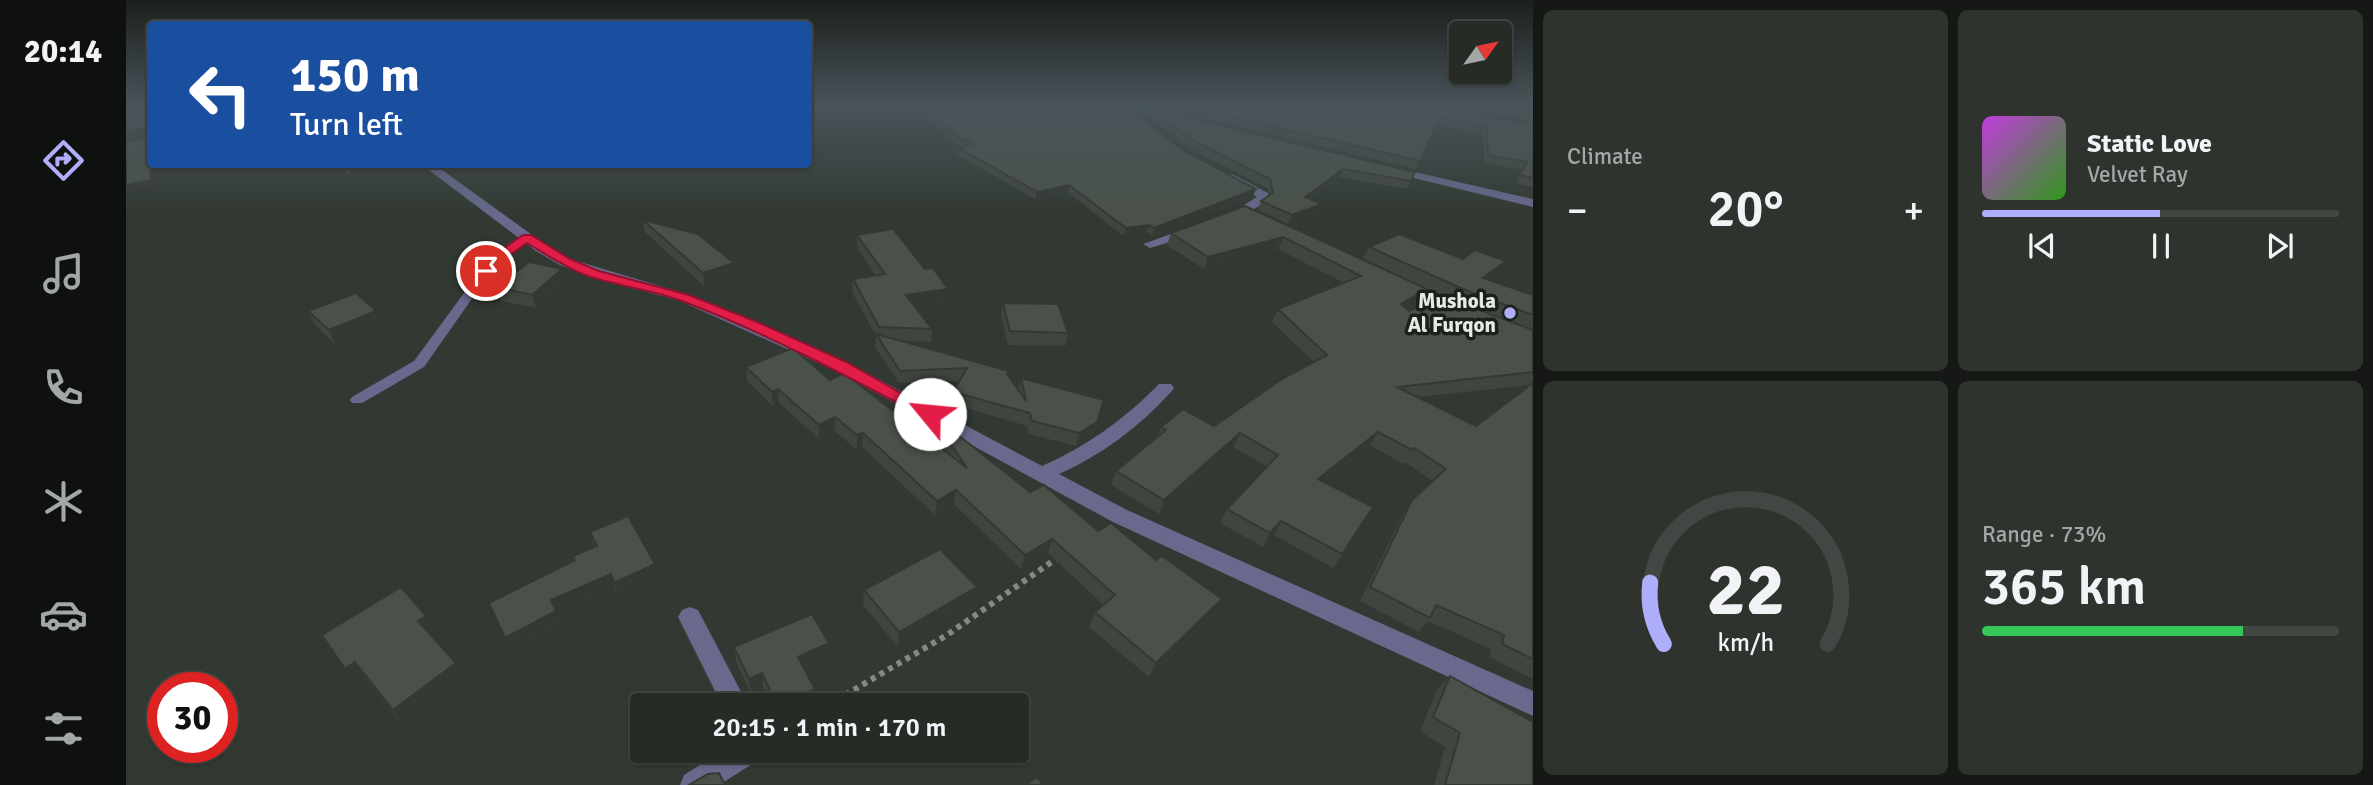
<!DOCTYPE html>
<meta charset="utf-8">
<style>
:root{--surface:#262b26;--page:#2e332e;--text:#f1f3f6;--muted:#a4a7a7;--line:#424743;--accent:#aeaefb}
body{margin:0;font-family:Signika,sans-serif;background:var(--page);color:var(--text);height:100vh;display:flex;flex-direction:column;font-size:26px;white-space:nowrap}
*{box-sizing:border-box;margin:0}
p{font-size:23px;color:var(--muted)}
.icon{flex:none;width:38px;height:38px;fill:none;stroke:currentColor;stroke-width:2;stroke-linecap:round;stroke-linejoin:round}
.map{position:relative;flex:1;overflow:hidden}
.side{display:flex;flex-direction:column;gap:10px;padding:10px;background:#151815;width:840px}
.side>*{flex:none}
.guide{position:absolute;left:21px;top:21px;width:665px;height:147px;border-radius:7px;box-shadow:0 2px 5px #0004,0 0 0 2px var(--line);background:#1a4fa0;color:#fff;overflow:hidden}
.needle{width:46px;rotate:57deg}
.tools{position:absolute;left:1323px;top:21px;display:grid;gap:14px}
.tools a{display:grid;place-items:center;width:63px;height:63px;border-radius:7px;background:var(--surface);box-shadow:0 2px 5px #0004,0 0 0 2px var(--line);font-size:35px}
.speed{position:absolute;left:21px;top:672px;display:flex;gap:14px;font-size:35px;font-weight:700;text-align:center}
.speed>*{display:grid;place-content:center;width:91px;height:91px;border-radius:50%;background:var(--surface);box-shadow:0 2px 5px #0004,0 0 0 2px var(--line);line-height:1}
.speed .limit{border:10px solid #d22;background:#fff;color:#111}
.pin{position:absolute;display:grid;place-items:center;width:60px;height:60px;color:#fff;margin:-30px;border:4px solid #fff;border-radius:50%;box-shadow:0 2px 7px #0007}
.me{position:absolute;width:77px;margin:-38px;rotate:298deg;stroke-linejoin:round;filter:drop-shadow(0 0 5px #0008)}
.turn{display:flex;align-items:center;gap:24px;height:147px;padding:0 28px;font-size:32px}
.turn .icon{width:91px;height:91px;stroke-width:2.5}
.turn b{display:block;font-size:49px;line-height:60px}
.big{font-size:52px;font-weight:600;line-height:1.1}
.side .card{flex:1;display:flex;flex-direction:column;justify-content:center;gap:10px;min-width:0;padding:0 24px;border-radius:10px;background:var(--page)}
.side .dial{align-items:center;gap:0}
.dial svg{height:182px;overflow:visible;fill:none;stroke:var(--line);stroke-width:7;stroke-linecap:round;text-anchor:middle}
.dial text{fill:var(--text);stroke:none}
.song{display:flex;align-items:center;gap:21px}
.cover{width:84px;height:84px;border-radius:10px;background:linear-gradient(135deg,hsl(290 70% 55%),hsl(110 70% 35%))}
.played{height:7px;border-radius:4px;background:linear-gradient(90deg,var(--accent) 50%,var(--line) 50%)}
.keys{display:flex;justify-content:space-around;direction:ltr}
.heat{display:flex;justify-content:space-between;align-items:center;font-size:38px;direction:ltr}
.charge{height:10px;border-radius:5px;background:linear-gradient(90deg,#34c759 73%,var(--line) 0)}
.side .tiles{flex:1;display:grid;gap:10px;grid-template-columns:repeat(2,1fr)}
.trip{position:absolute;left:504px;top:693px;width:399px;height:70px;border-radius:7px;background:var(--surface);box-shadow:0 2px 5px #0004,0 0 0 2px var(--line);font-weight:600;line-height:70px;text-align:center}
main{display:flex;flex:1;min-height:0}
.menu{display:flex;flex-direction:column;width:126px;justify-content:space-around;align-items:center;background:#0f110f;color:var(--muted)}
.menu .icon{width:49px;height:49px}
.menu .active{color:var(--accent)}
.menu b{font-size:32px;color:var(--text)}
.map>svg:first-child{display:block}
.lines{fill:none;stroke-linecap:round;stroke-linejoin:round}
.path{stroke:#848983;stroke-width:6;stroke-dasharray:5 5;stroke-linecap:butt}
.service{fill:#68698c;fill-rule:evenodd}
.minor{fill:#68698c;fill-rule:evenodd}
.wall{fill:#40463f;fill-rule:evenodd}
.shaded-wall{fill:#343933}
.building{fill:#4a5149;stroke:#343933;stroke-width:2}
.route{fill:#e11d48;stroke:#92132f;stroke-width:2}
.poi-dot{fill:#aeaefb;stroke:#1c201c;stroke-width:2.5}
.labels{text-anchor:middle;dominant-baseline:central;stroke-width:7;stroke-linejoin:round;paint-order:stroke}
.poi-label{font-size:21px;font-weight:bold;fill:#e6eae5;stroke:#1c201c;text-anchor:end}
</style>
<main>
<nav class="menu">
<b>20:14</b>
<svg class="icon active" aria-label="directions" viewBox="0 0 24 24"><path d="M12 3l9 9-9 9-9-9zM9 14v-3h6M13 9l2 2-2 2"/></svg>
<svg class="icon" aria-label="music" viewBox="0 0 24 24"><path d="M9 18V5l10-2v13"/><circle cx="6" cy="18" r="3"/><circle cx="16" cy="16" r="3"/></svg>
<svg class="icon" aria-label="phone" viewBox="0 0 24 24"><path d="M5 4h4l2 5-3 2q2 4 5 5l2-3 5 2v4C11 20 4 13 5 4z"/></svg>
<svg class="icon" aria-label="climate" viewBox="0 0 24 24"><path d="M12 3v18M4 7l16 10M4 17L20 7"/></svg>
<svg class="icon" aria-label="car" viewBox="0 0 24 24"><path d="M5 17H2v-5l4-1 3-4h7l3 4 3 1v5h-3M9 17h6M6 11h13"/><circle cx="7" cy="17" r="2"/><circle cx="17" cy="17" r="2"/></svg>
<svg class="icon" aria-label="filters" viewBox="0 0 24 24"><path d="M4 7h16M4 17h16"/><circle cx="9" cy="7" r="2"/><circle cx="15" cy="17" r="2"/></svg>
</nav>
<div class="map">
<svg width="1407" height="785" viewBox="0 0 1407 785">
<rect width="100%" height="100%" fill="#323932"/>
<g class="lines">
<!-- path -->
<polyline class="path" points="702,705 821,635 934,556"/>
<!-- service -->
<polygon class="service" points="401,234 405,235 405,239 371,263 298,367 236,403 226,403 224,400 226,397 288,361 363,259"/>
<!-- minor -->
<g class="minor">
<polygon points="984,105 1007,105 1052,115 1047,118"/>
<path d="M295,164H308L420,245L444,259L564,295L720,362L916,466C961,446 999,419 1033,384H1045L1048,388L1045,392C1013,427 976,455 933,474L1001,510L1407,691V716L987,522L708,370L554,301L463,276L434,265L410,251Z"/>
<polygon points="1267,167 1407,199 1407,207 1263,172 1261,170"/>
<polygon points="1106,174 1142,193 1141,202 1126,210 1136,214 1136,220 1128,220 1110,210 1131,197 1102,179 1102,175"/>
<polygon points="1065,227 1070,228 1070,234 1024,248 1017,244"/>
<polygon points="1279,280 1334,306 1337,309 1329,314 1324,312 1274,287 1272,284"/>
<polygon points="564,607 572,610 622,705 596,705 552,617 556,610"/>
<polygon points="596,751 635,751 631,761 593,785 554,785 558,775"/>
</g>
</g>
<!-- wall -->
<g class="wall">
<polygon points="787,105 998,105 1055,149 1127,196 1026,236 1021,232 997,236 942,192 909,199 832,155 833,148 837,147 832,145"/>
<polygon points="1329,105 1407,105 1407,119 1352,113"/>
<polygon points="1024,109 1289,172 1281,189 1213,177 1184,199 1192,212 1162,224 1132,210 1135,201 1143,196 1141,188 1063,148 1023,116"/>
<polygon points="1081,111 1354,117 1407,123 1407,187 1389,183 1396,170 1358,163 1357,135 1310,124 1290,169 1078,118"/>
<polygon points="98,164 147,164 110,174"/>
<polygon points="208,164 265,164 225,176"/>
<path d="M1119,206L1301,289L1294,301L1281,310L1283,311L1321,298L1237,258L1243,247L1372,273L1363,280L1407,295V328L1406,329L1407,330V679L1363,657L1365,649L1302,621L1293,632L1234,601L1277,514L1286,500L1307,481L1279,462L1277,464L1244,445L1198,482L1247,507L1207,568L1148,535L1137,547L1094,523L1101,509L1141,467L1108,447L1033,514L985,485L990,471L1031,437L1035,427L1088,426L1188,362L1146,322L1152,309L1218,283L1152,249L1078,269L1041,245L1045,233ZM1404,385L1350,426L1292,397Z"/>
<polygon points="517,220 609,276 578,286 519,232"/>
<polygon points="731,235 821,303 789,307 806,329 805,342 776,341 883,371 882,375 893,390 895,378 967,435 950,446 903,434 901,426 826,404 827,392 833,381 773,383 749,347 750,336 726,292 727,279 750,276 731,247"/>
<polygon points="436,269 440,282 410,308 375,301 371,287"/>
<polygon points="877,303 942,333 939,346 882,345 875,316"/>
<polygon points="182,311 256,325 209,344 189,325"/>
<polygon points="620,367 704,380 817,449 812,441 813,427 904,492 972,531 1089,614 1023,677 963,627 969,612 978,605 922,553 895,569 828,504 809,515 736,447 731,450 709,431 693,439 653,403 647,406 621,381"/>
<polygon points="464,532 532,579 493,597 489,589 432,614 436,626 385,652 363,603 449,560 468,547"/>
<polygon points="738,590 848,602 772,647 737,605"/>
<polygon points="300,616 308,631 303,634 338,678 276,724 239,677 229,683 196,635"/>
<polygon points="608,647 703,658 679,669 689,689 689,703 684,705 646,705 637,688 625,694 610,661"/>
<polygon points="1324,676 1407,785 1308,785 1319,747 1294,731 1311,690"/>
</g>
<!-- shaded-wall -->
<g class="shaded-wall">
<polygon points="22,127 24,134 0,140 0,132"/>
<polygon points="25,164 29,164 29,188 0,194 0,185"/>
<polygon points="58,164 92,164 62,171"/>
<polygon points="109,164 147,164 110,174 105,165"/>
<polygon points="233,164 265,164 225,176 222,168"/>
<polygon points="1217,169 1213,177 1176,205 1179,197"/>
<polygon points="943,185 942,192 909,199 911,192"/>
<polygon points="1130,189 1127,196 1026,236 1028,228"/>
<polygon points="1196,204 1192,212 1162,224 1166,215"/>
<polygon points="1023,225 1021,232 997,236 1000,228"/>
<polygon points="1157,237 1152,249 1078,269 1082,257"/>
<polygon points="1380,261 1372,273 1349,290 1357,278"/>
<polygon points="608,263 609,276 578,286 577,273"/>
<polygon points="436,269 440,282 410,308 406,295"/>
<polygon points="822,289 821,303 779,308 780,295"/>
<polygon points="1301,289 1294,301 1269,317 1275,304"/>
<polygon points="250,311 256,325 209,344 203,330"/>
<polygon points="652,389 653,403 647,406 646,392"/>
<polygon points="974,413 967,435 950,446 953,433"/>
<polygon points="709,417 709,431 693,439 693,425"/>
<polygon points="1252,432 1244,445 1184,493 1192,479"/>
<polygon points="737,433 736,447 731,450 731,435"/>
<polygon points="1114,433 1108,447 1033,514 1038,500"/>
<polygon points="830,490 828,504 809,515 811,501"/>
<polygon points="1155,521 1148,535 1137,547 1144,533"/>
<polygon points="926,539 922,553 895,569 899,555"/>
<polygon points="529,564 532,579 493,597 488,583"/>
<polygon points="485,574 489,589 432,614 436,626 385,652 379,638 425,600"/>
<polygon points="851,587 848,602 772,647 773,632"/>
<polygon points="1096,599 1089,614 1023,677 1030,663"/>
<polygon points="300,616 308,631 300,636 292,621"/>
<polygon points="703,643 703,658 673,672 672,657"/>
<polygon points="229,662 239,677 229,683 219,669"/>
<polygon points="330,663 338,678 276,724 267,710"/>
<polygon points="636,673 637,688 625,694 623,679"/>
<polygon points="689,689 689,703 684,705 652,705"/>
</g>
<!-- building -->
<g class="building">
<polygon points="794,105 998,105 1055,149 1130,189 1028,228 1023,225 1000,228 943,185 911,192 833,148 847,143 833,138"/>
<polygon points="1086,105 1322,105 1354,117 1407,123 1407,178 1394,175 1401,162 1362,155 1361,128 1314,117 1294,161 1081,111"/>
<polygon points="1352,105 1407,105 1407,112 1355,106"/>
<polygon points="24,108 25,180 0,185 0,142 21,137 22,127 0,132 0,116"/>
<polygon points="1024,109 1289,172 1285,181 1217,169 1179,197 1196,204 1166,215 1135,201 1147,193 1144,179 1066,140"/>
<polygon points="217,164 233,164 222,168"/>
<polygon points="1119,206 1301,289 1275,304 1283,311 1316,296 1407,330 1407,372 1271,387 1350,426 1407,383 1407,659 1376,644 1378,635 1310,605 1304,618 1244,587 1286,500 1320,469 1288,448 1286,450 1252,432 1192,479 1247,507 1216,554 1155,521 1144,533 1101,509 1152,455 1114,433 1038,500 990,471 1040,430 1035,427 1057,409 1088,426 1156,379 1201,355 1152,309 1235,276 1157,237 1082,257 1045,233"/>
<polygon points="517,220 572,234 608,263 577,273"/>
<polygon points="767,229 799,269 807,268 822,289 780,295 806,329 753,327 727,279 759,274 731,235"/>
<polygon points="1273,234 1337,259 1349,250 1380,261 1357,278 1407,295 1407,315 1337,289 1243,247"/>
<polygon points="403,262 436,269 406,295 371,287"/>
<polygon points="230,293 250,311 203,330 182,311"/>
<polygon points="877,303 932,304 942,333 884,331"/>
<polygon points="750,334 883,371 881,374 900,401 895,378 978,400 971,422 953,433 906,421 904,413 827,392 841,368 774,371"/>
<polygon points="667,348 704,380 718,373 841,468 813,427 817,423 904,492 918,485 972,531 985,523 1030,560 1036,556 1096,599 1030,663 969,612 989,595 926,539 899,555 830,490 811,501 737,433 731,435 709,417 693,425 652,389 646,392 620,367"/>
<polygon points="502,516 529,564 488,583 485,574 425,600 430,611 379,638 363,603 449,560 447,556 471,546 464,532"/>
<polygon points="814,549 851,587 773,632 738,590"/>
<polygon points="275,587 300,616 292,621 330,663 267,710 229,662 219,669 196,635"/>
<polygon points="686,614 703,643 672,657 689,689 651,705 636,673 623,679 608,647"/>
<polygon points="1324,676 1407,722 1407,785 1319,785 1334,733 1307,717"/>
<polygon points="593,773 599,785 563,785 582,774"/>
<polygon points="911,777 917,785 900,785"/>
</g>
<!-- sky -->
<linearGradient id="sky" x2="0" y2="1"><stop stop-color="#1c1f1c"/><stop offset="0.49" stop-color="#49545a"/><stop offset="1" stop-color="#49545a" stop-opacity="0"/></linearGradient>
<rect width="1407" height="215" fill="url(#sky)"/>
<!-- route -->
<path class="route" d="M397,235H405L444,259L473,271L563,295L631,322L720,362L812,414L810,417H798C719,375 640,333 556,301C525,290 493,286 462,276C440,268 421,255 401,243L371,264L365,273H356L354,271L363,259Z"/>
<!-- markers -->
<circle class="poi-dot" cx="1384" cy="313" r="7"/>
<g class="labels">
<!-- poi labels -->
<g class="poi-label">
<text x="1370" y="301">Mushola<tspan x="1370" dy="24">Al Furqon</tspan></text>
</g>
</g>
</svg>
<div class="tools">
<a><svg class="needle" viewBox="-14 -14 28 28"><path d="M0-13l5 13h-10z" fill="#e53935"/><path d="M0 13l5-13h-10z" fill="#a4a7a7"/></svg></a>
</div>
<div class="speed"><div class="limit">30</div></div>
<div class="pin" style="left:360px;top:271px;background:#d93025"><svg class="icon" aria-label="arrive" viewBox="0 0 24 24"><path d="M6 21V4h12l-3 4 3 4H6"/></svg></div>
<svg class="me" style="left:804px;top:414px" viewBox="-20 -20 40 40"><circle r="19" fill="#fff"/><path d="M0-13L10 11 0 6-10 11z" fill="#e11d48"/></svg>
<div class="trip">20:15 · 1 min · 170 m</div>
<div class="guide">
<div class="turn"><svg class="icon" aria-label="left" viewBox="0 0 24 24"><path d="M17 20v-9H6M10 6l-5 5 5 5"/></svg><div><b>150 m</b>Turn left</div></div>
</div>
</div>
<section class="side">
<div class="tiles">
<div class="card"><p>Climate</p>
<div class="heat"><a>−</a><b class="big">20°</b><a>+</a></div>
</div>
<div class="card">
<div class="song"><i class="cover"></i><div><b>Static Love</b><p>Velvet Ray</p></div></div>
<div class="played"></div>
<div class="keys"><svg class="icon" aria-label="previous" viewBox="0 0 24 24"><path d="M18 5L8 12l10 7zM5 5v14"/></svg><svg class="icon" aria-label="pause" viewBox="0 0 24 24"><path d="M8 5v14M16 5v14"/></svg><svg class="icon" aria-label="next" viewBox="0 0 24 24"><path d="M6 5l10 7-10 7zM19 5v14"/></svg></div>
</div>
<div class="card dial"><svg viewBox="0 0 100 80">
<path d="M14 69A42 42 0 1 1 86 69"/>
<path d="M14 69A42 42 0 0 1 8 42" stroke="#aeaefb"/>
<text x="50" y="56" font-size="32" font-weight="700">22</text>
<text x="50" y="72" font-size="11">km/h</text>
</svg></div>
<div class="card"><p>Range · 73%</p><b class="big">365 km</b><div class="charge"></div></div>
</div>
</section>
</main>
